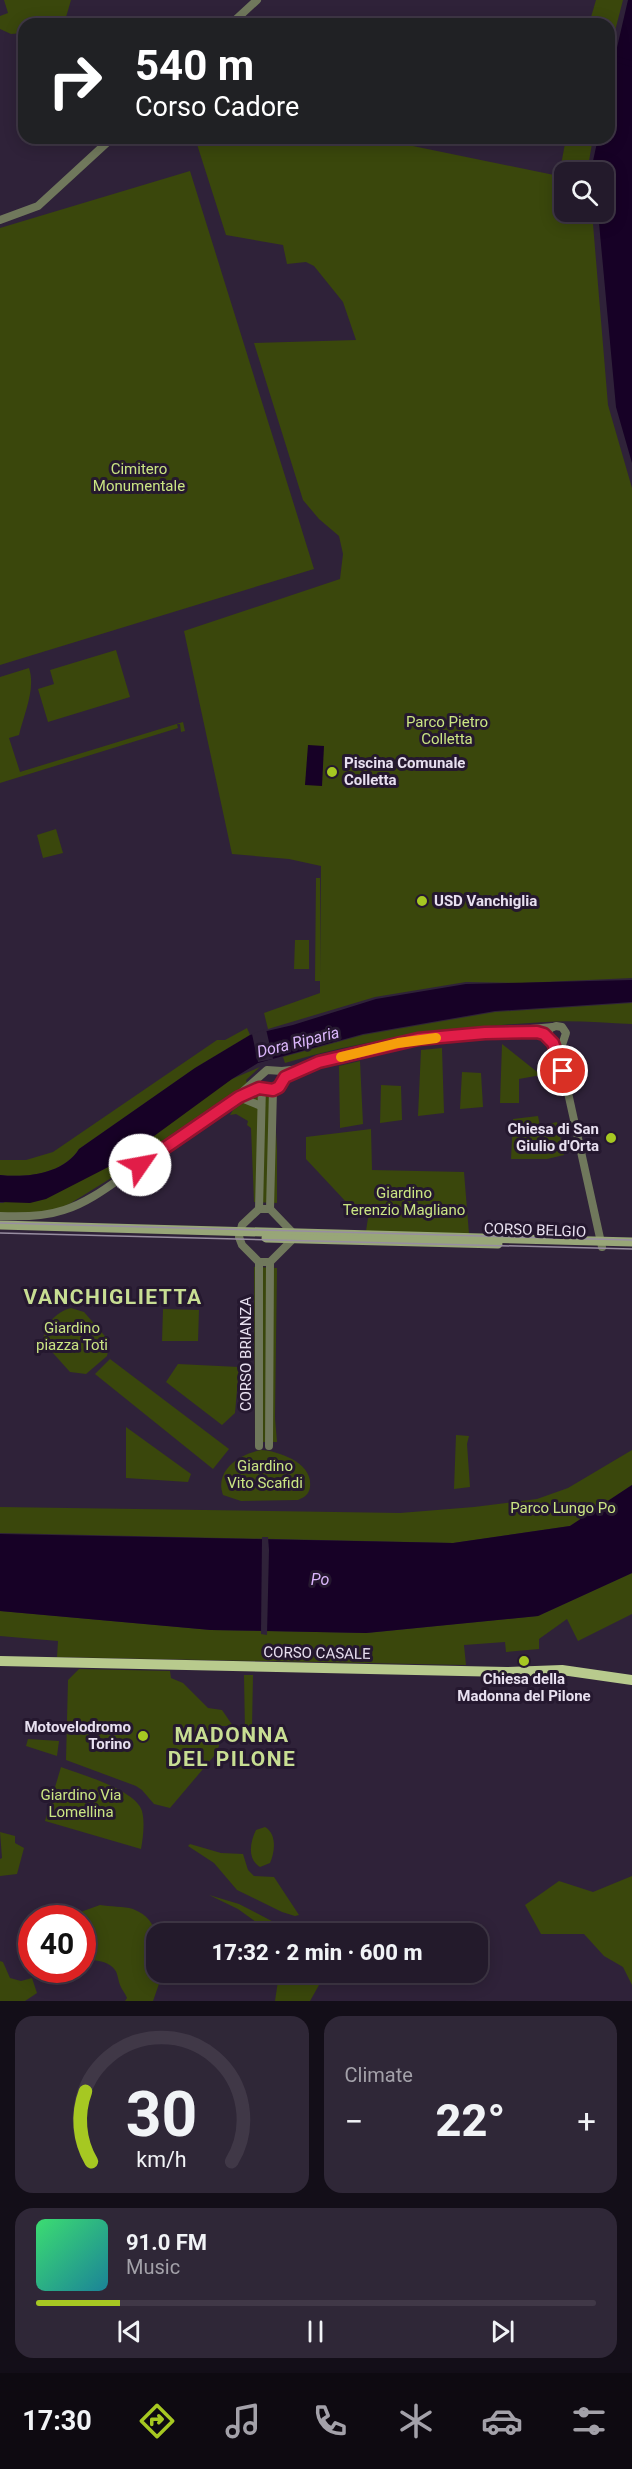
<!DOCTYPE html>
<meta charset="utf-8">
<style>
:root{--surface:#231a2b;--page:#2f2737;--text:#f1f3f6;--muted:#a3a1a9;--line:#403847;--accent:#a6c822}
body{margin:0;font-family:Roboto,sans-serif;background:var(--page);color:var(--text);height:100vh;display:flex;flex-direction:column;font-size:22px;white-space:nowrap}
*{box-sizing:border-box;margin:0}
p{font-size:20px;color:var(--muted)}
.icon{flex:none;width:33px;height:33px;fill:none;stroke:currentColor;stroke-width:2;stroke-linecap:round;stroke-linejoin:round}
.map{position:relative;height:2001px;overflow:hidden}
.sheet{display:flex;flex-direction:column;gap:15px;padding:15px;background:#130e18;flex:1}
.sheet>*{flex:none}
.hud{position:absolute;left:18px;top:18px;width:597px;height:126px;border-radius:18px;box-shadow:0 3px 15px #0003,0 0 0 2px var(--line);background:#202124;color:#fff;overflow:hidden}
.fabs{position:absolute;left:554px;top:162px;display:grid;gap:12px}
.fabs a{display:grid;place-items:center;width:60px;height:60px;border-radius:12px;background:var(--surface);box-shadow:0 3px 15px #0003,0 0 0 2px var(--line);font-size:30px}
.speed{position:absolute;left:18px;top:1905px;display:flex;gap:12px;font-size:30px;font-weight:700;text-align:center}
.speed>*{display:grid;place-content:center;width:78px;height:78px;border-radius:50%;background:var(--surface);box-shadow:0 3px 15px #0003,0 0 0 2px var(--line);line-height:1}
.speed .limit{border:9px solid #d22;background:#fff;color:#111}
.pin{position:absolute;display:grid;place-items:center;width:51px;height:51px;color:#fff;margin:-26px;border:3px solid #fff;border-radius:50%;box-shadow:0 2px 6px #0007}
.me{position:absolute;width:66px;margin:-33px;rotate:57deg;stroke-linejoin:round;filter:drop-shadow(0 0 4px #0008)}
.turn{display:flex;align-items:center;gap:21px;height:126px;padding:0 18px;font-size:27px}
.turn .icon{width:78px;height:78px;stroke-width:2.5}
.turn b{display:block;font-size:42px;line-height:51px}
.big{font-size:45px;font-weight:800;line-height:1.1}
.sheet .widget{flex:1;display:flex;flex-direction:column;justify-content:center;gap:9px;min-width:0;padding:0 21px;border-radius:18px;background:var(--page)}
.sheet .dial{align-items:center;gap:0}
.dial svg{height:156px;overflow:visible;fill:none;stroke:var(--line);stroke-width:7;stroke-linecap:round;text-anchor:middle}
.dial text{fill:var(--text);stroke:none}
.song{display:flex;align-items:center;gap:18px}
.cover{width:72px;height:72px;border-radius:9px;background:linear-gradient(135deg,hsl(140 70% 55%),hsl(190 70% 35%))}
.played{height:6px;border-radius:3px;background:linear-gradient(90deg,var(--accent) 15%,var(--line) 15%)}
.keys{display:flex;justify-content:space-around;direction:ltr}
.heat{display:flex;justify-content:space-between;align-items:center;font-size:33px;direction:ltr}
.sheet .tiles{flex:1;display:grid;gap:15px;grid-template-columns:1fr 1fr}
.widget:last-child{grid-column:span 2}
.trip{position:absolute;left:146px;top:1923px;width:342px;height:60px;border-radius:18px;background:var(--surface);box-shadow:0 3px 15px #0003,0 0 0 2px var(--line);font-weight:800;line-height:60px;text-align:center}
.dock{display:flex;height:96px;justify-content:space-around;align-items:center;background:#0e0a11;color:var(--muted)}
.dock .icon{width:42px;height:42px}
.dock .selected{color:var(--accent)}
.dock b{font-size:27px;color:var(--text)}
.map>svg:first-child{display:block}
.green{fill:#3a470c}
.water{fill:#170126}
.pier{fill:#2f2239}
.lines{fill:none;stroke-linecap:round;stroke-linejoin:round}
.canal{stroke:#170126;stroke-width:6}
.tertiary{stroke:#70785c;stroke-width:8}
.secondary{stroke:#98a678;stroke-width:9}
.primary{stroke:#b8ca8d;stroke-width:10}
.tram{stroke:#988ea1;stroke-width:1.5}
.route-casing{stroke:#92132f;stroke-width:15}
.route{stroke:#e11d48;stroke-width:10}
.slow{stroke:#f59e0b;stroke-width:10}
.poi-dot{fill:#a6c822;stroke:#25182f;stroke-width:2}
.labels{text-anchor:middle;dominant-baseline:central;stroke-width:6;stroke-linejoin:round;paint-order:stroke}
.park-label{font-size:15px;fill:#cae583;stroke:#25182f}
.poi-label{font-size:15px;font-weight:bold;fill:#e8e0f0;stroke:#25182f;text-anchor:start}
.street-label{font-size:15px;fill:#e8e0f0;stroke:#25182f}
.water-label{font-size:16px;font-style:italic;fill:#dcb7fc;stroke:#25182f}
.district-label{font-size:21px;font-weight:bold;letter-spacing:1.5px;fill:#c8de93;stroke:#25182f}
</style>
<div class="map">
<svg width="632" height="2001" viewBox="0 0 632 2001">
<rect width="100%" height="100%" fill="#2f2239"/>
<!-- green -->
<g class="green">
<polygon points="4,0 71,0 64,24 24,24 24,33 11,34 0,29 0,16 8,13"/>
<polygon points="596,0 623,0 609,54 609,24 589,24"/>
<polygon points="195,138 374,138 559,176 566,138 593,138 589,161 590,172 564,172 564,212 592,212 608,405 632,488 632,978 522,983 466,982 375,997 268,1029 264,1013 320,993 320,981 315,981 316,878 320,878 320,975 321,866 289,859 232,854 184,631 340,579 343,554 339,536 319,519 303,500 254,343 356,340 343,302 314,266 306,262 287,264 283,245 226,235"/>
<polygon points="190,171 314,569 0,665 0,228"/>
<polygon points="116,650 130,697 48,722 38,689 54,684 50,670"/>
<path d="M29,668C36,689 24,714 19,735L9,738L20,772L183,722L185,731L181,732L180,724H177L178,728L0,783V677Z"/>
<polygon points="56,829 63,853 43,858 37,835"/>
<polygon points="295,940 309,940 309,969 294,969"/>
<path d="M632,1003V1024C603,1023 574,1020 545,1022C457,1027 369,1038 285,1063L283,1057L363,1035L495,1012Z"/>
<path d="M247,1028L250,1035L195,1068L79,1149C63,1174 27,1178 0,1175V1160H26L53,1152L217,1040H225Z"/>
<polygon points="502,1044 541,1075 519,1079 519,1103 500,1103"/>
<polygon points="442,1048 444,1113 418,1116 421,1050"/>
<polygon points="360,1061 363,1124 340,1128 339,1066"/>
<polygon points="260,1067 246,1080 248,1087 232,1095 153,1152 71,1203 50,1213 0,1215 0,1203 3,1203 232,1079"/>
<polygon points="462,1072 481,1073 483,1107 460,1109"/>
<polygon points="381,1085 401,1086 402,1120 380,1123"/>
<polygon points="257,1093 258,1095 274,1096 277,1150 277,1203 254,1202 251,1128 247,1125 248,1121 236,1114 230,1115 238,1102"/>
<polygon points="538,1116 540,1126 557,1122 564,1155 547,1159 511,1159 513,1119"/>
<polygon points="371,1129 372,1170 464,1172 469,1234 366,1231 370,1205 348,1204 306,1159 306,1137"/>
<polygon points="254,1267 277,1268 275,1418 277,1442 255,1442"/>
<path d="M71,1308L84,1312L110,1342L107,1356L86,1374L70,1372L44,1343C41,1327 57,1311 71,1308Z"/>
<polygon points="163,1309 199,1310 198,1341 162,1341"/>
<polygon points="110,1359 229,1449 213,1469 95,1374"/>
<polygon points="178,1364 239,1367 235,1413 222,1425 166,1382"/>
<polygon points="126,1427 191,1474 188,1482 126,1478"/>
<polygon points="456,1435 469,1436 467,1444 470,1487 454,1489"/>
<path d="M261,1450C279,1451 313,1463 310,1487C309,1494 305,1497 298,1500L241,1501L223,1495C214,1470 240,1454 261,1450Z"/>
<polygon points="632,1450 632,1485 570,1526 453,1543 0,1533 0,1507 400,1513 474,1507 537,1499 568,1488"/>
<polygon points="632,1573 632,1614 578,1641 567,1619 539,1639 539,1649 506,1652 505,1642 464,1645 466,1665 57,1657 58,1641 0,1636 0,1611 211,1630 367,1633 538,1616"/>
<polygon points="79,1669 170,1671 171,1678 183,1683 208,1708 222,1710 233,1726 219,1726 219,1746 214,1756 170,1808 154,1804 142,1790 136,1786 66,1760 68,1680"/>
<polygon points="244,1675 253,1675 252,1727 245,1732"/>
<polygon points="28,1739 59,1741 57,1756 26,1746"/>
<path d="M61,1767C80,1774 136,1790 142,1811C145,1823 143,1838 141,1849L45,1821Z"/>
<path d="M265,1827C277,1834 275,1852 270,1863L260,1867C247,1859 250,1842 256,1830Z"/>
<polygon points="0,1832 15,1836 15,1843 24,1848 17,1874 0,1876 0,1859 2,1858"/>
<polygon points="190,1844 221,1853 243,1854 248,1870 254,1876 274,1877 299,1915 295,1916 282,1912 237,1890 214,1863 188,1846"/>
<polygon points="632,1876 632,1985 623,1967 604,1956 584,1934 541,1934 525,1905 559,1881 593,1892"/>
<polygon points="209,1895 239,1904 287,1929 287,1933 271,1933 238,1909"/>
<path d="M100,1905C110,1907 124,1906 133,1909C163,1921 156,1946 156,1972L183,1973L184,1974L160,1981L153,2001H125L127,1998C125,1993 122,1990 120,1985C118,1980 118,1974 115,1970C110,1961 91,1958 83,1961L82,1918H64Z"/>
<polygon points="0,1961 3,1962 10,1978 21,1981 32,1978 37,1993 25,2001 0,2001"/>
<polygon points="291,1973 318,1973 319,1985 310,2001 275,2001 278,1981"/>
</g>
<!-- water -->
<g class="water">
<polygon points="628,0 632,0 632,463 616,407 598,212 603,212 603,172 594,172 593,161 598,138 609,138 609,82"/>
<polygon points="308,745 324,746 322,786 305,785"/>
<path d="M632,980V1002L495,1011L363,1034L258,1063L232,1079L120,1161L46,1199L30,1203L0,1202V1175C26,1178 64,1174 79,1149L195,1068L250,1035L293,1025L376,999L466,984Z"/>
<polygon points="632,1485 632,1573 538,1616 366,1633 211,1630 0,1611 0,1534 453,1543 570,1526"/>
</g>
<!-- pier -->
<g class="pier">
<polygon points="266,1029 273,1059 258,1062 252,1034"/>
<polygon points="262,1537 268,1537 269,1550 267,1635 261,1634"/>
</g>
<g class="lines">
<!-- canal -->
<polyline class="canal" points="609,57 632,64"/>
<!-- tertiary -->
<g class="tertiary">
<polyline points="231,24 257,0"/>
<polyline points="0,220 38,206 112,138"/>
<path d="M532,1032C555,1030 554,1054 562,1069"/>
<polyline points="548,1037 550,1028 556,1026 562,1027 566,1033 561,1048 563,1070 602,1247"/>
<polyline points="241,1093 267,1070 282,1071 300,1069 418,1039 553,1027"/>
<polyline points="239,1097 261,1106"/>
<polygon points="259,1209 270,1209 293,1233 291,1241 270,1262 259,1262 242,1245 239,1237 242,1225"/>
<polyline points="259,1209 262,1086"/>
<polyline points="270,1209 273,1090"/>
<path d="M0,1216C21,1217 43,1217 64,1210C87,1203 108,1187 128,1173C170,1144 212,1108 259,1088L269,1090L276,1089L281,1080L300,1069"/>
<polyline points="259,1262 259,1446"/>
<polyline points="269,1446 270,1262"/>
</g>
<!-- secondary -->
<g class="secondary">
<polyline points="0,1225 632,1242"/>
<polyline points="266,1238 498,1244"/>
</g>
<!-- primary -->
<polyline class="primary" points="0,1661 507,1672 562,1670 632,1680"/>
<!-- tram -->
<g class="tram">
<polyline points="0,1223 632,1240"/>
<polyline points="0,1233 632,1249"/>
</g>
</g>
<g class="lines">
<defs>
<polyline id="route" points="140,1165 239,1097 259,1088 273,1090 279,1087 285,1077 319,1062 418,1039 485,1033 537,1032 544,1034 553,1043 563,1071"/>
</defs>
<!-- route casing -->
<use href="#route" class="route-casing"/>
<!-- route -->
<use href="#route" class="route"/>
<!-- slow -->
<polyline class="slow" points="341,1057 398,1043 436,1038"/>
</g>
<!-- markers -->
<g class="poi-dot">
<circle cx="332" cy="772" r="6"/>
<circle cx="422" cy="901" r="6"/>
<circle cx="611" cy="1138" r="6"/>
<circle cx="524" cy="1661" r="6"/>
<circle cx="143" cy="1736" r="6"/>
</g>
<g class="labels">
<!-- park labels -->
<g class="park-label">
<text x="139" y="469">Cimitero<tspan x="139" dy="17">Monumentale</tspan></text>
<text x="447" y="722">Parco Pietro<tspan x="447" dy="17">Colletta</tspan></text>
<text x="404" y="1193">Giardino<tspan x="404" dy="17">Terenzio Magliano</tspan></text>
<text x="72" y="1328">Giardino<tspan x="72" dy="17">piazza Toti</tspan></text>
<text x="265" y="1466">Giardino<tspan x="265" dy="17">Vito Scafidi</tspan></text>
<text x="563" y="1508">Parco Lungo Po</text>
<text x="81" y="1795">Giardino Via<tspan x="81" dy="17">Lomellina</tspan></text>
</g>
<!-- poi labels -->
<g class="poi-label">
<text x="344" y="763">Piscina Comunale<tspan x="344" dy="17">Colletta</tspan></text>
<text x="434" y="901">USD Vanchiglia</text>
<text x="599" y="1129" text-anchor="end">Chiesa di San<tspan x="599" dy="17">Giulio d'Orta</tspan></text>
<text x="524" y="1679" text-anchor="middle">Chiesa della<tspan x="524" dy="17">Madonna del Pilone</tspan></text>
<text x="131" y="1727" text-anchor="end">Motovelodromo<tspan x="131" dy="17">Torino</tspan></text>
</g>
<!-- street labels -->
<g class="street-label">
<text transform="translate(535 1230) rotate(2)">CORSO BELGIO</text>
<text transform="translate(246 1354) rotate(-90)">CORSO BRIANZA</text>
<text transform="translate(317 1653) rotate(1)">CORSO CASALE</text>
</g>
<!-- water labels -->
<g class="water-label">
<text transform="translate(298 1042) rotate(-14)">Dora Riparia</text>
<text x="320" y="1579">Po</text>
</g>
<!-- district labels -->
<g class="district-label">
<text x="113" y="1297">VANCHIGLIETTA</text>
<text x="232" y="1735">MADONNA<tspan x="232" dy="24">DEL PILONE</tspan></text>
</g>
</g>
</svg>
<div class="fabs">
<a><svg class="icon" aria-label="search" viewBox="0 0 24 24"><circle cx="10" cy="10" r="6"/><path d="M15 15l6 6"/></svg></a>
</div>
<div class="speed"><div class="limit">40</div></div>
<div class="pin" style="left:563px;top:1071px;background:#d93025"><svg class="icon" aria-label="arrive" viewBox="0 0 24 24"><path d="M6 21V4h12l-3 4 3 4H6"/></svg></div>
<svg class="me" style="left:140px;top:1165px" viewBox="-20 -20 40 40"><circle r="19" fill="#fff"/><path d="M0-13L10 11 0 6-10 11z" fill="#e11d48"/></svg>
<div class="trip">17:32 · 2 min · 600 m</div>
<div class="hud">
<div class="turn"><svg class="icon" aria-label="right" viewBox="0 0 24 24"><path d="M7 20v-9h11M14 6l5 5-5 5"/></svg><div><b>540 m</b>Corso Cadore</div></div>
</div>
</div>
<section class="sheet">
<div class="tiles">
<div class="widget dial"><svg viewBox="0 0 100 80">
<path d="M14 69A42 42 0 1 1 86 69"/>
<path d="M14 69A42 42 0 0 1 11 33" stroke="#a6c822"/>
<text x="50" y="56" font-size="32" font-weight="700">30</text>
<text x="50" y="72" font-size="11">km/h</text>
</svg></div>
<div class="widget"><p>Climate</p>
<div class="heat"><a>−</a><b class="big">22°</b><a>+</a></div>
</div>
<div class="widget">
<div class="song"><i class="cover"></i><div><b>91.0 FM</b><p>Music</p></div></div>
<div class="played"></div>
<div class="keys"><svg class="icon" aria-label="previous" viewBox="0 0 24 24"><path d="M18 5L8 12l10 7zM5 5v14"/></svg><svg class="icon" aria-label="pause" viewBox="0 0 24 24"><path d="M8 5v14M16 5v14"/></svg><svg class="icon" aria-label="next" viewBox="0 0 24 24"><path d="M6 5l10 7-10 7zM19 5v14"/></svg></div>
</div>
</div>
</section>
<nav class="dock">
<b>17:30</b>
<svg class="icon selected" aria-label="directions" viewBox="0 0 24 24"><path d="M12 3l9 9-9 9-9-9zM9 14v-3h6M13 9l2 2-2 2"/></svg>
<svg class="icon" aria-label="music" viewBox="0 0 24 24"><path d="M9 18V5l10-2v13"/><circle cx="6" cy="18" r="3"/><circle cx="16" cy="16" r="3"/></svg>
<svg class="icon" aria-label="phone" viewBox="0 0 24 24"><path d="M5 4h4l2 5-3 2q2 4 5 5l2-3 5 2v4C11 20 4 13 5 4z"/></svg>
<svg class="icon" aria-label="climate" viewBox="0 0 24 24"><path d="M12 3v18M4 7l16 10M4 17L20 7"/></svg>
<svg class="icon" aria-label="car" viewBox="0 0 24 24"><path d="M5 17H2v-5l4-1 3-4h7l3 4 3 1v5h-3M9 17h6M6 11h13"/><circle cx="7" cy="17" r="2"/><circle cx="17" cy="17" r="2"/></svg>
<svg class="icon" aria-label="filters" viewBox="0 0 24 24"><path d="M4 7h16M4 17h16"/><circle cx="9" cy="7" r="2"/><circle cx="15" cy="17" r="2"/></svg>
</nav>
